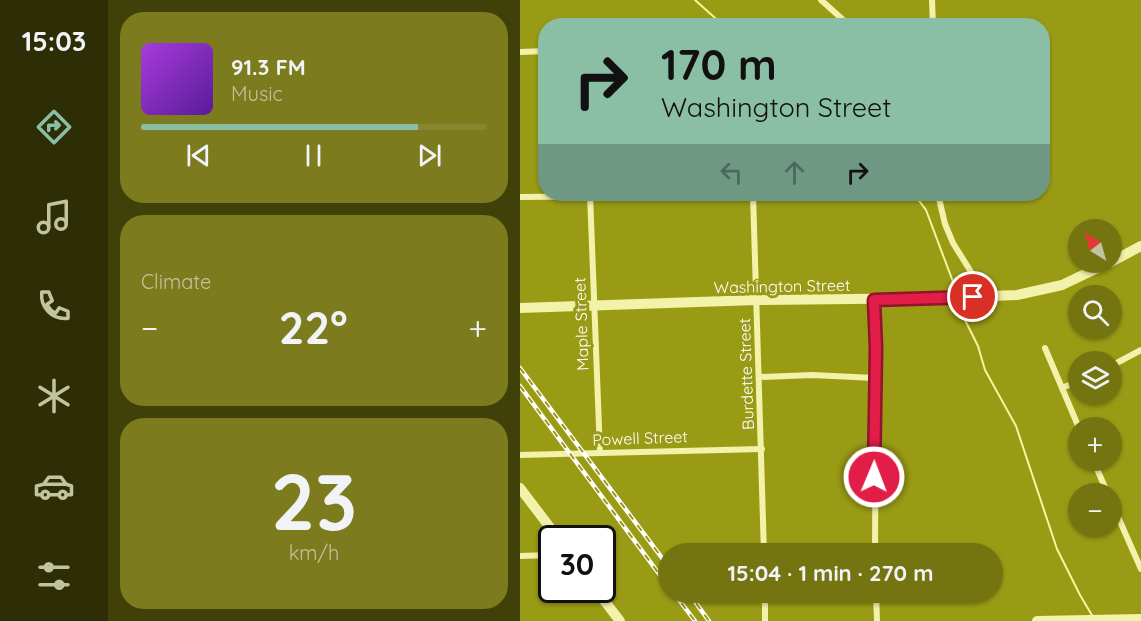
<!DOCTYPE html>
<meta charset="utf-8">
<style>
:root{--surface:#747410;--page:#7c7c1e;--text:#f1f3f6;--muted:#c2c39f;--line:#868630;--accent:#8abfa5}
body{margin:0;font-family:Quicksand,sans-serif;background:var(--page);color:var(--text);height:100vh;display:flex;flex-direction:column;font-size:22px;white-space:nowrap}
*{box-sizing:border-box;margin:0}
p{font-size:20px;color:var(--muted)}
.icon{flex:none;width:33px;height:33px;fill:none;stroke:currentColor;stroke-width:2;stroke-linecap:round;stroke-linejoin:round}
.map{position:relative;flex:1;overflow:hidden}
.panel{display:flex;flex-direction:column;gap:12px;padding:12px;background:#404009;width:412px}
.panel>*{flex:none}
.hud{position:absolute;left:18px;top:18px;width:512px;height:183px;border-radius:24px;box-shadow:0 2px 4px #0004;background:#8abfa5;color:#111;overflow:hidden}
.needle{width:39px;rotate:323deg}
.controls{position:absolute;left:548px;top:219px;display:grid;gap:12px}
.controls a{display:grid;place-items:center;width:54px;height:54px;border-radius:50%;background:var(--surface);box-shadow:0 2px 4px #0004;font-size:30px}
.speed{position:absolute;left:18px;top:525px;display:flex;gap:12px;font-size:30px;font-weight:700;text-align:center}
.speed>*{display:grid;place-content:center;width:78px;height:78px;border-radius:50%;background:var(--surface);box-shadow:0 2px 4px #0004;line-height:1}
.speed .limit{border:3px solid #111;border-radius:9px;background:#fff;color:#111}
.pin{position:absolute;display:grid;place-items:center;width:51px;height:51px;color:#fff;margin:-26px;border:3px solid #fff;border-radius:50%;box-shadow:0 2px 6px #0007}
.me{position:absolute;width:66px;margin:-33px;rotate:1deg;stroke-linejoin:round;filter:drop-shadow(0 0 4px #0008)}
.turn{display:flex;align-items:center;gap:21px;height:126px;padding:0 24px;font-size:27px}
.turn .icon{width:78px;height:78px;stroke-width:2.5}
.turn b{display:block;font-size:42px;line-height:51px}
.lanes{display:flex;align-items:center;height:57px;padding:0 24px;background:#0003;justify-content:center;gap:30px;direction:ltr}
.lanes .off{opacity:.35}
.big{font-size:45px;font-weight:700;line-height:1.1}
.panel .card{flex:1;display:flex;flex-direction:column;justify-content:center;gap:9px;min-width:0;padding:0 21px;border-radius:24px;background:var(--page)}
.panel .dial{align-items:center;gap:0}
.dial b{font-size:78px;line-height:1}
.song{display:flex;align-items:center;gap:18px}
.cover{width:72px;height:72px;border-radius:9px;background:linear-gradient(135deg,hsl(280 70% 55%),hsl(270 70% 35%))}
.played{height:6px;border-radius:3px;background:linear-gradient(90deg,var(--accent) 80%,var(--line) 80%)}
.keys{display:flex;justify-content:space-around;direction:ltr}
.heat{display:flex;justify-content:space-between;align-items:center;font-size:33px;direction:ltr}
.trip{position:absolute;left:138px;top:543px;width:345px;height:60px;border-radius:30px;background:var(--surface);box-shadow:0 2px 4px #0004;font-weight:700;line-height:60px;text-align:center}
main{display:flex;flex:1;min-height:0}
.tab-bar{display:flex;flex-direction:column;width:108px;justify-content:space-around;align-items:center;background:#2e2e06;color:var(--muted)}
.tab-bar .icon{width:42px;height:42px}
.tab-bar .on{color:var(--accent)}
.tab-bar b{font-size:27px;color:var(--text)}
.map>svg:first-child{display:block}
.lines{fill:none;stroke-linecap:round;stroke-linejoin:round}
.stream{stroke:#f6f49c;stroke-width:2}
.minor{stroke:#f3f2aa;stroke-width:6}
.tertiary{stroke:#f3f2aa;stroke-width:10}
.rail-casing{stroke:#fff;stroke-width:4.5}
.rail{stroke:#9a9b15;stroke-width:2;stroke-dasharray:7;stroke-linecap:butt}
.route-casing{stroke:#92132f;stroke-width:15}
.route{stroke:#e11d48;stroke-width:10}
.labels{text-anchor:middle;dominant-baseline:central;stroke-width:6;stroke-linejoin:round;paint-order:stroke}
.street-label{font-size:16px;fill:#fff;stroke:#9a9b15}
</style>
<main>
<nav class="tab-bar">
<b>15:03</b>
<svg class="icon on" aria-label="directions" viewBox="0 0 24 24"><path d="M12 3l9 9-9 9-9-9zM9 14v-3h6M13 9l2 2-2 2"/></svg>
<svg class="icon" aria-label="music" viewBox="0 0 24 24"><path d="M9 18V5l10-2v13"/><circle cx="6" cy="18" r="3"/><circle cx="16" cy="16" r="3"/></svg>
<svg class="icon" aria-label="phone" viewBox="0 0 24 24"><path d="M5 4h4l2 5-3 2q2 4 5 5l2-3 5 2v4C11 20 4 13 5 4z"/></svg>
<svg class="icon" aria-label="climate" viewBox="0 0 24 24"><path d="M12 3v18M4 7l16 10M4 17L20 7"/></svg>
<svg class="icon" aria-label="car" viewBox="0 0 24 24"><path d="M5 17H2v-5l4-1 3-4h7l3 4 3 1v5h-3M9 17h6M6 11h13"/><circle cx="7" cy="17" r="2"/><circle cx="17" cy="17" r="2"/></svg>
<svg class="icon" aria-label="filters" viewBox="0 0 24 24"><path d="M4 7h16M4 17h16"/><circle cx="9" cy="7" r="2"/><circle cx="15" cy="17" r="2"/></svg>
</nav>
<section class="panel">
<div class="card">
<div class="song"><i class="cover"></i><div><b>91.3 FM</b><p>Music</p></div></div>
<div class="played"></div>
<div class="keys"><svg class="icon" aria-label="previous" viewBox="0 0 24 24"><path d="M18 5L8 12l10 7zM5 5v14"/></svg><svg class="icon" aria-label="pause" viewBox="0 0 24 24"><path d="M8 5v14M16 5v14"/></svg><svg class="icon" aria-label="next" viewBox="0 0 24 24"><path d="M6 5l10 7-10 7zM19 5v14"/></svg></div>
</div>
<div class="card"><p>Climate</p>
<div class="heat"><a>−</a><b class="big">22°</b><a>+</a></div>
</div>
<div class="card dial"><b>23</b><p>km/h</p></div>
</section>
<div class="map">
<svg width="621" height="621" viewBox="0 0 621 621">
<rect width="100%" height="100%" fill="#9a9b15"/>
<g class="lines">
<!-- stream -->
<g class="stream">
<polyline points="175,0 204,26"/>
<polyline points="394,194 406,210 438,295"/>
<polyline points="440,300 444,318 458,346 465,370 496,426 537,549 560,595 573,617"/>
</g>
<!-- minor -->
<g class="minor">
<polyline points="301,0 330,26"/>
<polyline points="412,0 413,26"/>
<polyline points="0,52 26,51"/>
<polyline points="70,194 80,453"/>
<polyline points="233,194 244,554"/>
<polyline points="371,194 373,194"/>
<polyline points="418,194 425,224 433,243 466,296"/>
<polyline points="0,197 110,196 188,194"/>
<polyline points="354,300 356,348 355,554"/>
<polyline points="525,348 559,428"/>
<polyline points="591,366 621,350"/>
<polyline points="239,377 292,375 355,378"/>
<polyline points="542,388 558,381"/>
<polyline points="0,455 242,449"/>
<polyline points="573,460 588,494"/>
<polyline points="591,501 621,569"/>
<polyline points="0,556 32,555"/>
<polyline points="245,592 245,621"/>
<polyline points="356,592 357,621"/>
</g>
<!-- tertiary -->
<g class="tertiary">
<polyline points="591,262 621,246"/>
<polyline points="0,308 237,300 422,298 497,295 542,285 590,262"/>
<polyline points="0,488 38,538"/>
<polyline points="76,590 100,621"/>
<polyline points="517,621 621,619"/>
</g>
<defs>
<g id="rail">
<polyline points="0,368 148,566"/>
<polyline points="0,386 148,586"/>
<polyline points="153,592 175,621"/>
<polyline points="168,592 189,621"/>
</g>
</defs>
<!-- rail casing -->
<use href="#rail" class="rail-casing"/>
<!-- rail -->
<use href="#rail" class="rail"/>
</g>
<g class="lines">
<defs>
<polyline id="route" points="354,477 356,348 354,300 453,297"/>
</defs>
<!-- route casing -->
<use href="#route" class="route-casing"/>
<!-- route -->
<use href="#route" class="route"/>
</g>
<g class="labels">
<!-- street labels -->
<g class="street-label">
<text transform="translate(262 286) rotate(-1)">Washington Street</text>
<text transform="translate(61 324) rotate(-92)">Maple Street</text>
<text transform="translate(226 374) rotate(-92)">Burdette Street</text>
<text transform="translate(120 438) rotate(-2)">Powell Street</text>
</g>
</g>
</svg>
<div class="controls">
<a><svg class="needle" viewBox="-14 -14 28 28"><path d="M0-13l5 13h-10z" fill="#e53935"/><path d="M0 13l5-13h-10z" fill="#c2c39f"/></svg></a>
<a><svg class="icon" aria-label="search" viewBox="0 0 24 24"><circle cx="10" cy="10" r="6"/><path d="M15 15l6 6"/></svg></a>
<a><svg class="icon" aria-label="layers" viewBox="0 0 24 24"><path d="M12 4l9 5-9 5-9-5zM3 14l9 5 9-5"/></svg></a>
<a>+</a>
<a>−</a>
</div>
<div class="speed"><div class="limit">30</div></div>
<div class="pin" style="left:453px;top:297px;background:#d93025"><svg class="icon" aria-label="arrive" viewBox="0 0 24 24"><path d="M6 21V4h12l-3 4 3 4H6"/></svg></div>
<svg class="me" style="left:354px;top:477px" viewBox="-20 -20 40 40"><circle r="17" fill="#e11d48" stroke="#fff" stroke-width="3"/><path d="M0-11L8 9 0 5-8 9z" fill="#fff"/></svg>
<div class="trip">15:04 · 1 min · 270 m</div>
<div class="hud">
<div class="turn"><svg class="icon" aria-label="right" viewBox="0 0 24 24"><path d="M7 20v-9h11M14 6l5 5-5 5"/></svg><div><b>170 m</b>Washington Street</div></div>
<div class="lanes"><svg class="icon off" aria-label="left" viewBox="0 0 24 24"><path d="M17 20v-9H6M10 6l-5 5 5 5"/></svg><svg class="icon off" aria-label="ahead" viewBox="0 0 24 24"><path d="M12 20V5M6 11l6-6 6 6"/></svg><svg class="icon" aria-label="right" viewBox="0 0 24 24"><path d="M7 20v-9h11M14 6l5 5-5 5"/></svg></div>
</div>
</div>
</main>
